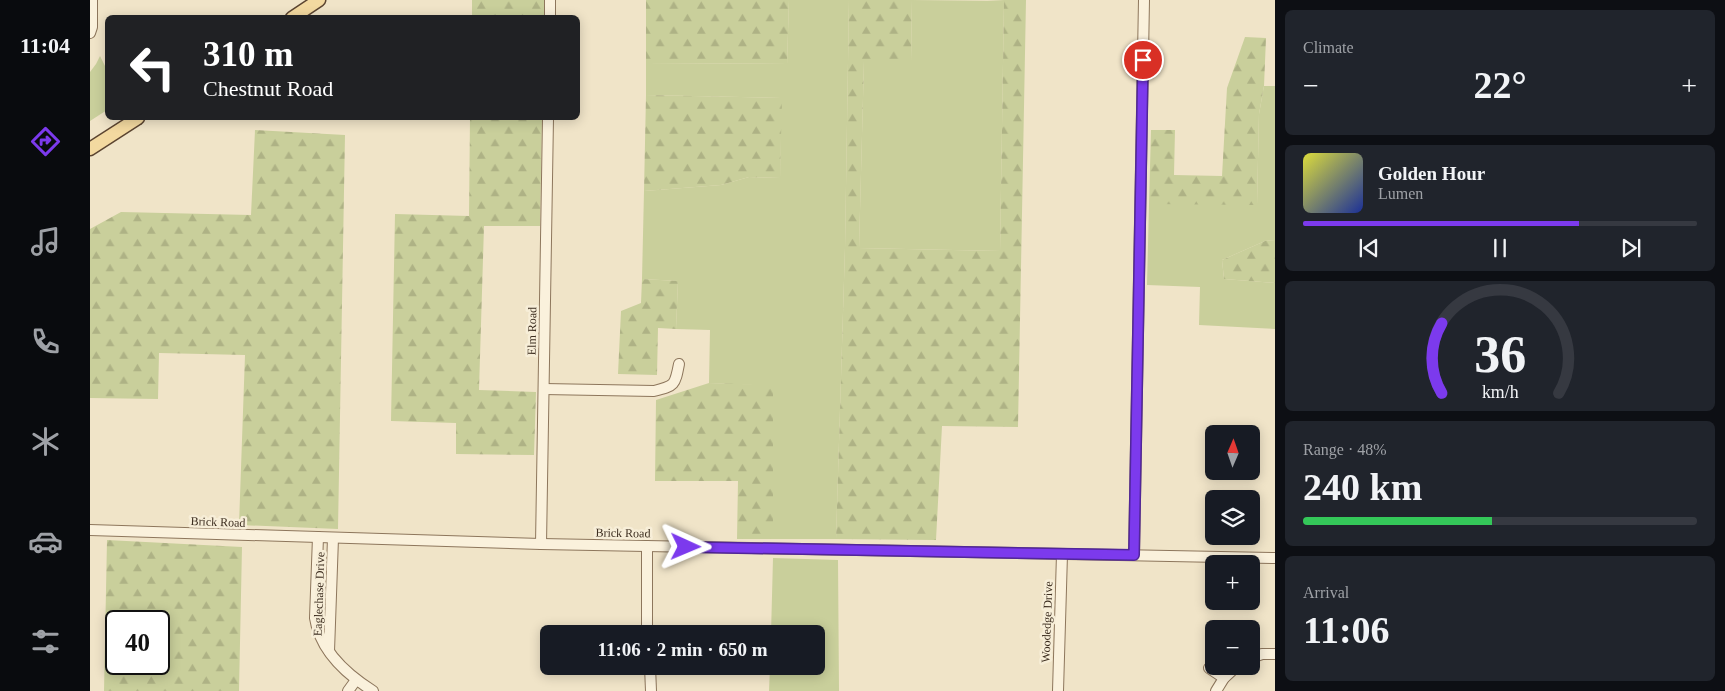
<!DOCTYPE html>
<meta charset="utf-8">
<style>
:root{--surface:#171b24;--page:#20242c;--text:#f1f3f6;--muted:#9ea1a6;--line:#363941;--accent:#7c3aed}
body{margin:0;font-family:Georgia,serif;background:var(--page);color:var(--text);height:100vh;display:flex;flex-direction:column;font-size:19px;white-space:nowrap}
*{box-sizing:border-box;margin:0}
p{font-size:16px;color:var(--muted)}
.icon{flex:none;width:28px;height:28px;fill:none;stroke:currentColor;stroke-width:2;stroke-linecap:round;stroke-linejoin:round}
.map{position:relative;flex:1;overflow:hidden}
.drawer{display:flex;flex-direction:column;gap:10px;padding:10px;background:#0d0f14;width:450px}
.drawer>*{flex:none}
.guide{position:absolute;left:15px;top:15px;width:475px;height:105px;border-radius:8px;box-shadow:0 2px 12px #0003;background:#202124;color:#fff;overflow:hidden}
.needle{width:32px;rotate:2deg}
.buttons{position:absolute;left:1115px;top:425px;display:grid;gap:10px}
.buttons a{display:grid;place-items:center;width:55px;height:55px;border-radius:8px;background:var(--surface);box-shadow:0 2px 12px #0003;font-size:25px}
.speed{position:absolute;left:15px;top:610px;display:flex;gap:10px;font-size:25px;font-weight:700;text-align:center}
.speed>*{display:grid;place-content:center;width:65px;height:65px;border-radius:50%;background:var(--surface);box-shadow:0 2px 12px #0003;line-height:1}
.speed .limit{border:2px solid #111;border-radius:8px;background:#fff;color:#111}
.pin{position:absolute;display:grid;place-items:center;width:42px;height:42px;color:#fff;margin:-21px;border:2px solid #fff;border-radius:50%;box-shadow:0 1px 5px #0007}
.me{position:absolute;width:55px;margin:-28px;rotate:91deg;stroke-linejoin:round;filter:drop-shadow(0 0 4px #0008)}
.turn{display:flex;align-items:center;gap:18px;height:105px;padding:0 15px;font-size:22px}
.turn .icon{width:65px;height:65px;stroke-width:2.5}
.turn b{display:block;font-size:35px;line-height:42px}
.big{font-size:38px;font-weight:600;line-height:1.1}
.drawer .widget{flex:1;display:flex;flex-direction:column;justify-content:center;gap:8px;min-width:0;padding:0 18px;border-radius:8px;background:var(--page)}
.drawer .dial{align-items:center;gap:0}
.dial svg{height:130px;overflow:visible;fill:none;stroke:var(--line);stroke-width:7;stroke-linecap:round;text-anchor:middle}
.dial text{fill:var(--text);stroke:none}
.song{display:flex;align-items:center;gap:15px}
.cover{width:60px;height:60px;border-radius:8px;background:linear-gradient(135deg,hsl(60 70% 55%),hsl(230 70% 35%))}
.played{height:5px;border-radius:2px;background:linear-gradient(90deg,var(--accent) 70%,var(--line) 70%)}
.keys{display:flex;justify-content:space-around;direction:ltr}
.heat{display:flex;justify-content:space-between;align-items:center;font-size:28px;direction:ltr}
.charge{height:8px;border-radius:4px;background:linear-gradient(90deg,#34c759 48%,var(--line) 0)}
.trip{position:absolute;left:450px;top:625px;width:285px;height:50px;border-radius:8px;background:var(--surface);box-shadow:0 2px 12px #0003;font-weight:600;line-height:50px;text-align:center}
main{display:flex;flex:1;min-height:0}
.menu{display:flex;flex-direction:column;width:90px;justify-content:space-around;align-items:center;background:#090b0e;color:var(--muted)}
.menu .icon{width:35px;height:35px}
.menu .active{color:var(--accent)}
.menu b{font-size:22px;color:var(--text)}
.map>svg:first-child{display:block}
.green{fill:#c9cf9b}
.forest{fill:url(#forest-firs);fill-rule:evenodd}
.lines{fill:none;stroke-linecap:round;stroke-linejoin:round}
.minor-casing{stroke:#8d765c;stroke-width:12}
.major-casing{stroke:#5b4430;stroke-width:15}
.minor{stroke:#faf1dc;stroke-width:10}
.major{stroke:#f3d9a0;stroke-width:12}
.route-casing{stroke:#51269a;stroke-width:12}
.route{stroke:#7c3aed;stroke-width:9}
.labels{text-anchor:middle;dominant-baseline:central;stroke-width:5;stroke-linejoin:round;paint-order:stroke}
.street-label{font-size:12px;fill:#3d2e20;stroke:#f7eed8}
</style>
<main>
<nav class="menu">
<b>11:04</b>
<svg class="icon active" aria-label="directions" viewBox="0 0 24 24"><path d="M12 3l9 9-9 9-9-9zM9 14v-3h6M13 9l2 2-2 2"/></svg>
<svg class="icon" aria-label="music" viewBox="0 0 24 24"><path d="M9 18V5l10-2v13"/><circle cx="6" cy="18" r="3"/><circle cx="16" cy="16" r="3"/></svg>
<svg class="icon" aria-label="phone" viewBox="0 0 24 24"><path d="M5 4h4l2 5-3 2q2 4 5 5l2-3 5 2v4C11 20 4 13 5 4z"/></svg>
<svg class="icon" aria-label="climate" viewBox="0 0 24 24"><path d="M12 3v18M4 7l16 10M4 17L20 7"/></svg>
<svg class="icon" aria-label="car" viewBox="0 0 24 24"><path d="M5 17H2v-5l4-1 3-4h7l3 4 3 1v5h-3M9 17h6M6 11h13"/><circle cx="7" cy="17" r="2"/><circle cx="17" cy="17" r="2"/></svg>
<svg class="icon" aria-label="filters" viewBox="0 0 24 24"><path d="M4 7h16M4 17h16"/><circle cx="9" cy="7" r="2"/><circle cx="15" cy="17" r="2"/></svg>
</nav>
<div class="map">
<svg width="1185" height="691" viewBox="0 0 1185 691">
<defs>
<pattern id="forest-firs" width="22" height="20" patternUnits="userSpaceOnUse" patternTransform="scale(1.25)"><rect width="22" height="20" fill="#c9cf9b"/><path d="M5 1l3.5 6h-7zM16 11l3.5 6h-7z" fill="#aeb285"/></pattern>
</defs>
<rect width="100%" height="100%" fill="#f0e4c8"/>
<!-- green -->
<g class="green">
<polygon points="699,0 759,0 755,248 746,539 683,539 683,386 619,383 620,330 586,329 588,281 552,279 554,191 631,185 659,177 690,178 691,98 556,95 556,63 697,64"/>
<polygon points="822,0 914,1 910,251 769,248 774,60 821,61"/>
<polygon points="10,56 17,70 17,110 0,121 0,72 6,64"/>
<polygon points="1174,86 1185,86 1185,240 1175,241 1132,260 1134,279 1185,283 1185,329 1109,325 1110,287 1057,285 1059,204 1167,204 1169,114"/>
<polygon points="683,558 748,560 749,691 679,691 680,666 726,666 726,634 681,634"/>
</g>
<!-- forest -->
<g class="forest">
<rect x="382" y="0" width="72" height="17"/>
<polygon points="556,0 699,0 697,64 556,63"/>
<polygon points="759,0 822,0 821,61 774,61 769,248 910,251 914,1 897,0 936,0 928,427 852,426 846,540 746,539 755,248"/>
<polygon points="1155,37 1176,38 1174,86 1169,114 1167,205 1059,204 1061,130 1085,130 1084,175 1132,176 1137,88"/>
<polygon points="556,95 692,98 690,178 659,177 631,185 554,191"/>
<polygon points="380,118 452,118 450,226 394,226 389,390 446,392 444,455 366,454 366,423 301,421 305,214 379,216"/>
<polygon points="165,130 255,135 248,529 149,525 155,355 69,353 68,399 0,398 0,229 31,212 161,215"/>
<polygon points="1185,240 1185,283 1134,279 1132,260 1175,241"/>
<polygon points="552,279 588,281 586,329 568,328 567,375 528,374 531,311 551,303"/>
<polygon points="619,383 683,385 683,539 647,539 648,481 565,481 566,400"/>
<path d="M17,540L152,547L149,691H14ZM26,621H69V664H26Z"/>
</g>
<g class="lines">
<defs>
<g id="minor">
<polyline points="460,18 460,0"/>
<polyline points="0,33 2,27 2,0"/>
<path d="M454,389L564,391C585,386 585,385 589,364"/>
<polyline points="0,530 451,544 1185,558"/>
<path d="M228,537L225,618C230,651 256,674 283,691"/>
<polyline points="451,544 458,118"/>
<polyline points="557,546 557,634"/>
<polyline points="1044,555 1054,0"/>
<polyline points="239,651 243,538"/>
<polyline points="1161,658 1172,654 1185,654"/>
<polyline points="560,666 561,691"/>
<polyline points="1119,668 1134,678"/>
<polyline points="258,691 266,680"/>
<polyline points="968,691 972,554"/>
<polyline points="1126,691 1134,678 1147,666"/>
</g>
<g id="major">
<polyline points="202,18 229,0"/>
<polyline points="0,149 48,118"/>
</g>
</defs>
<!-- minor casing -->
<use href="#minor" class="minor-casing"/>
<!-- major casing -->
<use href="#major" class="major-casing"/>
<!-- minor -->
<use href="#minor" class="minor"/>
<!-- major -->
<use href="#major" class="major"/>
</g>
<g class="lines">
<defs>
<polyline id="route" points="596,547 1044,555 1053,60"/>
</defs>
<!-- route casing -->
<use href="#route" class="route-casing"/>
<!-- route -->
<use href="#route" class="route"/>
</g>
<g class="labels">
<!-- street labels -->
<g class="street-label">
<text transform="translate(442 331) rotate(-89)">Elm Road</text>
<text transform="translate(128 522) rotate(2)">Brick Road</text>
<text transform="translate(533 533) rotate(1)">Brick Road</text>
<text transform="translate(229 594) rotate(-88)">Eaglechase Drive</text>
<text transform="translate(957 622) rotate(-88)">Woodedge Drive</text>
</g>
</g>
</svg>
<div class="buttons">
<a><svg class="needle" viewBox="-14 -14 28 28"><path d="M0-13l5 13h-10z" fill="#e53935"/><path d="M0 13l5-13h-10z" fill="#9ea1a6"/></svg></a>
<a><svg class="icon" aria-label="layers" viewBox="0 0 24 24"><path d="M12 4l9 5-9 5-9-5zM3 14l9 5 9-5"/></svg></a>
<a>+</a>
<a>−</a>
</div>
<div class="speed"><div class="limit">40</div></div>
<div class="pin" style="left:1053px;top:60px;background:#d93025"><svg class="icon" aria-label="arrive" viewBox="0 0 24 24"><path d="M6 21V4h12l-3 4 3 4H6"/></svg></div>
<svg class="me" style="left:596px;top:547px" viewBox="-20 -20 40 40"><path d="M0-17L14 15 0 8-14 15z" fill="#7c3aed" stroke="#fff" stroke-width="4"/></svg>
<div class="trip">11:06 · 2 min · 650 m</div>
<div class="guide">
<div class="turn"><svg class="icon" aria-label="left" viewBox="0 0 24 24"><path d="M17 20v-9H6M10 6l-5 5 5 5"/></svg><div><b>310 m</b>Chestnut Road</div></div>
</div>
</div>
<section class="drawer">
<div class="widget"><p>Climate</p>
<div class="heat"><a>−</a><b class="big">22°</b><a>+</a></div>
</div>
<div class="widget">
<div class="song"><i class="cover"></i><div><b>Golden Hour</b><p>Lumen</p></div></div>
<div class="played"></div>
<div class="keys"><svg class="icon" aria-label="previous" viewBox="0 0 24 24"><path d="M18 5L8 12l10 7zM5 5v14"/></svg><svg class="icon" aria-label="pause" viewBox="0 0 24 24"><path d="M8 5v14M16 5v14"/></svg><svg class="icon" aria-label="next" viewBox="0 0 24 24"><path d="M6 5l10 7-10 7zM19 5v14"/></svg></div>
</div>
<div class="widget dial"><svg viewBox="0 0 100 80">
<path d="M14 69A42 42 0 1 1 86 69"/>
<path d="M14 69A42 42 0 0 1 14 26" stroke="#7c3aed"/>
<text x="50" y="56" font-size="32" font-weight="700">36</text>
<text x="50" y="72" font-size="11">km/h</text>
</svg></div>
<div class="widget"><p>Range · 48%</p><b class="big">240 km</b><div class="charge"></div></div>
<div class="widget"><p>Arrival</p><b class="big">11:06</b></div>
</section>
</main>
